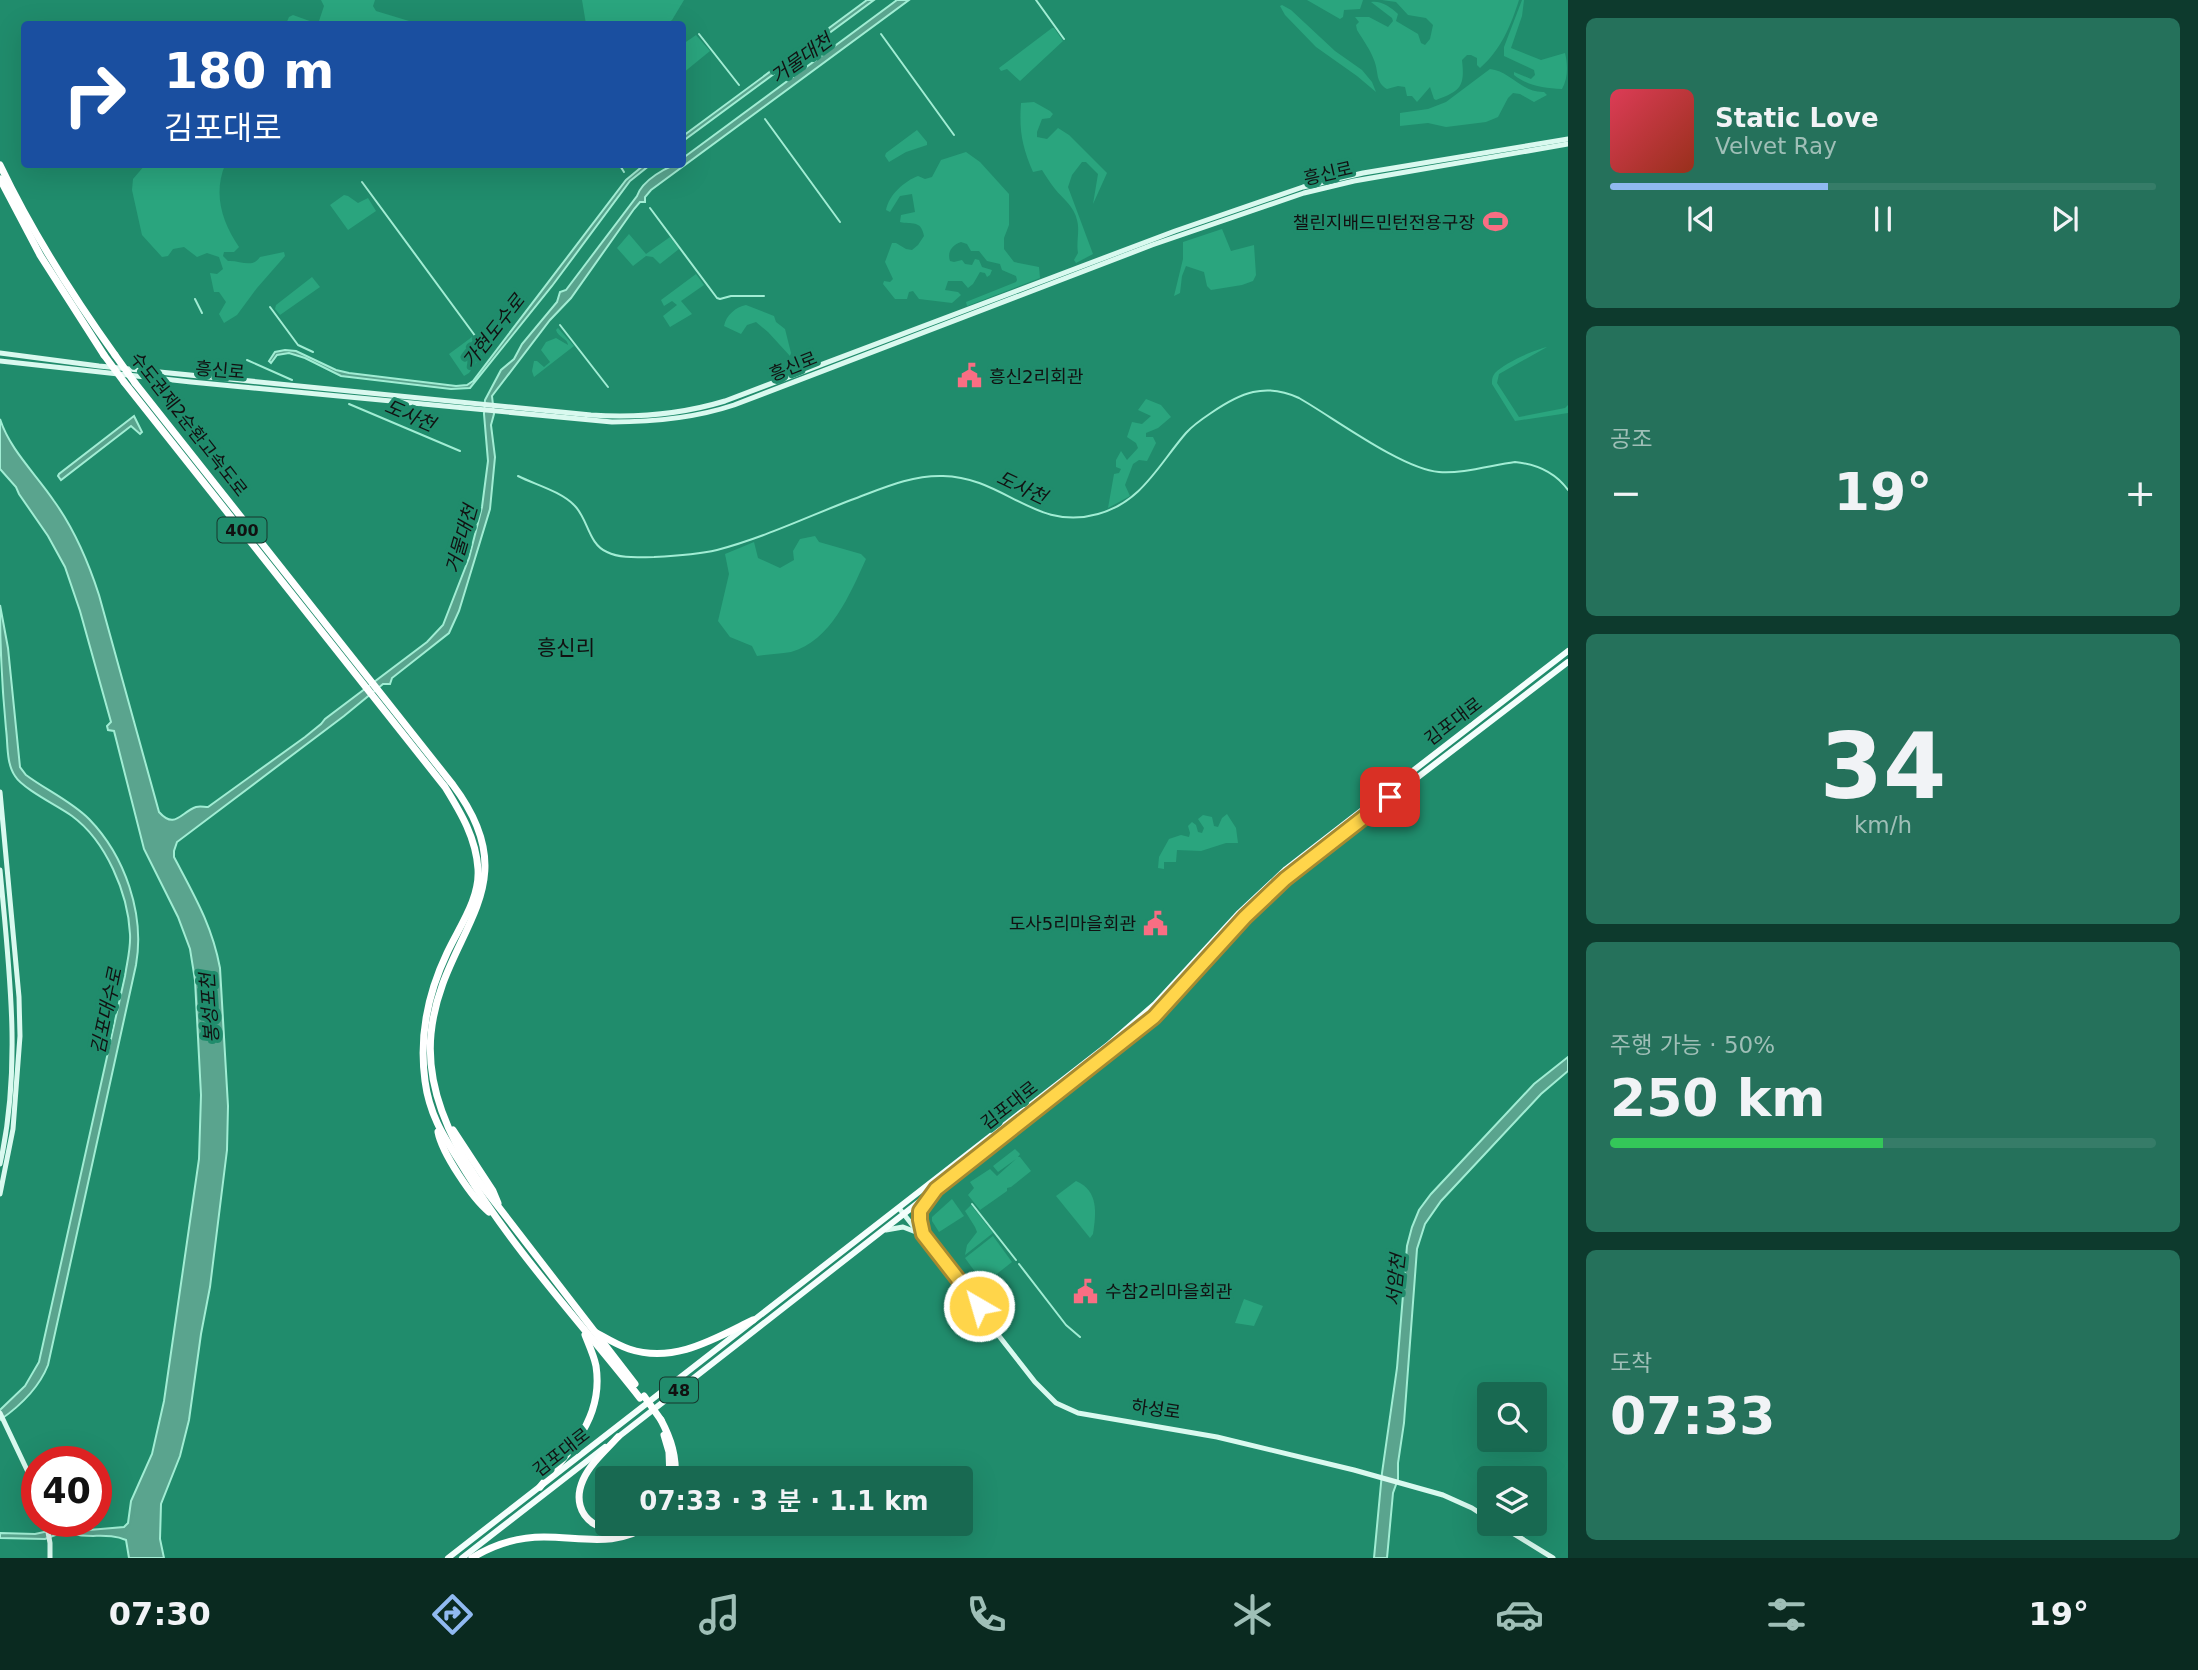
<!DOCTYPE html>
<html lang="ko">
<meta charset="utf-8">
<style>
:root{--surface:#186951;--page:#25715b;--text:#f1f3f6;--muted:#9fbfb7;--line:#367c68;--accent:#90b9f0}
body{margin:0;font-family:"DejaVu Sans","Noto Sans KR",sans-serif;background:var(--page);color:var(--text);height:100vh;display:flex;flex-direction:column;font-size:26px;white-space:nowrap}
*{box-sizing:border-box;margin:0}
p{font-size:23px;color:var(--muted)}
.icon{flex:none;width:38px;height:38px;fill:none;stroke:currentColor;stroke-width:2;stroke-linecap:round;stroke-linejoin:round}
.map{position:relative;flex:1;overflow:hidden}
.panel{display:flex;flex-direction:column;gap:18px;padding:18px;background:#0d3a2d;width:630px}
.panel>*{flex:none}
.guide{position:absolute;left:21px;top:21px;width:665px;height:147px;border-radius:7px;box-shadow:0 7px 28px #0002;background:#1a4fa0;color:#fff;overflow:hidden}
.tools{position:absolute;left:1477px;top:1382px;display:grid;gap:14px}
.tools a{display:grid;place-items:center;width:70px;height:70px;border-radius:7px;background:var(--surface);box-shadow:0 7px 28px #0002;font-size:35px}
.speed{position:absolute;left:21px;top:1446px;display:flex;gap:14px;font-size:35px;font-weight:700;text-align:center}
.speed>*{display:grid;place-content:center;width:91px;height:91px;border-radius:50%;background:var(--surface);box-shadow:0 7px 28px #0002;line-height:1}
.speed .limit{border:10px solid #d22;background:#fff;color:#111}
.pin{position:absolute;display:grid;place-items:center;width:60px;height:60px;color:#fff;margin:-30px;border-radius:14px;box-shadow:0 4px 10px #0006}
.me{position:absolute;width:77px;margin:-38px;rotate:322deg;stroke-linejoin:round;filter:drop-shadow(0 0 5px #0008)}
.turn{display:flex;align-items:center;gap:24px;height:147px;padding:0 28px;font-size:32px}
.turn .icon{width:91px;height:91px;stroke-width:2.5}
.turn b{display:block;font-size:49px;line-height:60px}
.big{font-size:52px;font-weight:600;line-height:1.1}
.panel .widget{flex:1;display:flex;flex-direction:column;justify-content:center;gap:10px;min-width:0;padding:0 24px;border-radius:10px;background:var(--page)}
.panel .dial{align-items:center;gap:0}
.dial b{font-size:91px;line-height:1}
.song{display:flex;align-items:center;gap:21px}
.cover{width:84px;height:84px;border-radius:10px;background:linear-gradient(135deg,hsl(350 70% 55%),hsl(10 70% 35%))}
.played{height:7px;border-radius:4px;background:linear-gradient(90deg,var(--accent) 40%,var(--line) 40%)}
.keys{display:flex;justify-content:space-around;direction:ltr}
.heat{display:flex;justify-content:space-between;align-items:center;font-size:38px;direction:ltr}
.charge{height:10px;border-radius:5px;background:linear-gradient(90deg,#34c759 50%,var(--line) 0)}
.trip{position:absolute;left:595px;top:1466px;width:378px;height:70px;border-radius:7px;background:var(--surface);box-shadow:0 7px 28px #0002;font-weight:600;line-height:70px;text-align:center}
.tab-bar{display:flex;height:112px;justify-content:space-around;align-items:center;background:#0a2a20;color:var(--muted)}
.tab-bar .icon{width:49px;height:49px}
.tab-bar .on{color:var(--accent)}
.tab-bar b{font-size:32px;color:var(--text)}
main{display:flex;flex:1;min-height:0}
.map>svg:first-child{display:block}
.green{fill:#2aa57e}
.water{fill:#5aa48e;stroke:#a1edd4;stroke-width:2}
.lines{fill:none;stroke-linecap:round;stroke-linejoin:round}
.stream{stroke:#a1edd4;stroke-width:2}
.secondary{stroke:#d9f9ef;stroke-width:5}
.primary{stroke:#f3fefc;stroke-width:6}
.highway{stroke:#fff;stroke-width:7}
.highway-bridge{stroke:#fff;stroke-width:7}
.route-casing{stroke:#a68a30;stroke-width:18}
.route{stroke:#ffd54a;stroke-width:12}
.labels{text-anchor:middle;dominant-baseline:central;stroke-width:7;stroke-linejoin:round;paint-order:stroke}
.shield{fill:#208c6c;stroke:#16362c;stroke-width:2}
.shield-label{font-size:16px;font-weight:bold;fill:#111}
.street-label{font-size:18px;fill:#111;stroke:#208c6c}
.poi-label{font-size:18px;fill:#111;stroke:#208c6c;text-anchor:end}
.water-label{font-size:19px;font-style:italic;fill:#111;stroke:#208c6c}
.quarter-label{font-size:21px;fill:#111;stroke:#208c6c}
</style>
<main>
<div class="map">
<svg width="1568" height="1558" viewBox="0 0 1568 1558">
<rect width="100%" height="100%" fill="#208c6c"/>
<!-- green -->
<g class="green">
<polygon points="321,0 375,0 373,6 376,11 419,24 286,24 289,17 293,15 318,24 324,6"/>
<polygon points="582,0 684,0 672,20 666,24 586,24"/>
<polygon points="1307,0 1363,0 1360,9 1344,10 1343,17 1340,19"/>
<path d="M1382,0H1519C1511,25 1501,50 1480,68L1477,65V58L1471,55H1467L1462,60C1465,86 1461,91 1436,100L1434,99L1430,87L1417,102L1412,96H1407L1405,87L1398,86L1387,89C1375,82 1379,72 1374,60C1370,49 1363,40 1357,30L1356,25L1359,22L1355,17H1369L1388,27L1393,21L1392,18L1371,2C1380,0 1391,7 1398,14L1396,21L1418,34L1421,43L1425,45L1430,39L1433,25L1426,18L1408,15L1396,2Z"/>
<path d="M1522,0H1524L1522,16L1511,48L1541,60L1565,53C1568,65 1568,79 1562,89C1544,88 1528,86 1514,75V72L1531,79L1535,75L1534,70L1504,56V47Z"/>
<polygon points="1282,5 1291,10 1335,51 1362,70 1372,82 1376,92 1357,76 1316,47 1285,15 1280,6"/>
<polygon points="1052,28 1054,28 1063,41 1020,81 1007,69 1001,71 999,68"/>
<polygon points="696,35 710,51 683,73 683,44"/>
<path d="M1490,69C1510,71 1522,93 1544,92L1547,95L1534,102L1520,94L1513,93L1508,98L1498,117L1486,122L1446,127L1428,123L1400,126V113L1428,109L1446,102Z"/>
<path d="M1034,102L1050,111L1053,114L1050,118L1042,119L1037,132V137L1047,139L1058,128L1069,135L1107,173L1093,204L1098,174L1086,162H1082L1072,175L1068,187L1093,254L1076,263L1074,260L1078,253C1076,242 1080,231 1077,220C1074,206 1063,199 1055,189C1050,183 1046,176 1042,170L1033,172C1022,146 1019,131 1021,103Z"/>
<polygon points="917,130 927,142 927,145 906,152 889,162 885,156 886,153"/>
<path d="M966,152L980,162L1009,194V225L1004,238V249L1014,262L1039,267L1040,278L967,306L966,302L1016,282L1017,280L1016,276L1002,270L1000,264L987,261L979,251H971L967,244L961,242C952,245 947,252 950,261L954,262L962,260L965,264L972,265L975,259L979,260L982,267L992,270L990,275L987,277L985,273L980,272L973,284L968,288L962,281H948L945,290L958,292L961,295L952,303L919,299L913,291L909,292L907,299H895L883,284L884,281L890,282L893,279L885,262L892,243H896L906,249L912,250L918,245L924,236C921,219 911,225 900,222L901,215L915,212L912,194L900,196L890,212L886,210C889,194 905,181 918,176L925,179L932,177L941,160Z"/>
<path d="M145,165H225C213,194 222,222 239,247L234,252H224L223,256L228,261C240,260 252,269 260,257L284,252L285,256L257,288L237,315L224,323L219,314L226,302L219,292H214L210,273L217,274L223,269L219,257L207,253L197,257L184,247L173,249L168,256L162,257L142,235L132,190L133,179Z"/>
<polygon points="344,195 348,196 358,203 368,198 376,211 348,230 330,205"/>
<polygon points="1222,229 1231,251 1254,245 1256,275 1253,281 1242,285 1211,290 1207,286 1204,272 1186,266 1182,276 1180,293 1174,296 1183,259 1183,242"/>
<polygon points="629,234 646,254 670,237 679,249 660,264 653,257 646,256 633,266 617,248"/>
<polygon points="696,274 704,285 681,301 692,314 670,327 663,316 677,305 672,301 664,306 661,300"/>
<polygon points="312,277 320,287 280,315 275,309 276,305"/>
<path d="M746,305L774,316L776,322L785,329L791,353L790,356L768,332L756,322L747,325L741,334L724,326C726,315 736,307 746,305Z"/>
<path d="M558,328L574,346L534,377L532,371L534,361H537L544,367L550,362L541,350L546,342L556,338L568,345C568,339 558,337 556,330Z"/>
<polygon points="472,337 484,352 469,373 464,376 449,354"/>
<path d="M1547,347L1499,374L1497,383L1519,417L1565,408L1568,405V413L1515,421L1492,384C1492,379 1492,377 1495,373C1504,363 1534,350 1547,347Z"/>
<polygon points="1146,399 1161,405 1171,417 1158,428 1146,433 1146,437 1153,437 1156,443 1147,461 1139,460 1133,464 1125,485 1130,496 1108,508 1114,474 1119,473 1121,469 1116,467 1116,460 1121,451 1127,460 1138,448 1136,443 1127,437 1132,422 1142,424 1151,416 1138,410"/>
<path d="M815,536L819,542L861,554L866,559C850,594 831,641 791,652C780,654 768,654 757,656L752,646L730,637L718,621L729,574L725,554L754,542L758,558L780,568L794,560L793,551L800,539Z"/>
<polygon points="1227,814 1236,828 1238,843 1226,843 1201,851 1177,850 1176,862 1164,862 1164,869 1158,868 1159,857 1169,839 1181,835 1189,837 1190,833 1188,826 1192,822 1196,825 1198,832 1202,833 1204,828 1198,819 1203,815 1212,817 1214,826 1218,827 1222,818"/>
<polygon points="1015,1149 1020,1154 1018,1157 1020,1157 1031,1171 1011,1187 1007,1188 1007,1191 980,1210 968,1195 974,1188 970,1182 990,1169 997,1176 1016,1159 998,1172 993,1166"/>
<path d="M1076,1181C1099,1191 1096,1213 1093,1234L1090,1238L1056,1196Z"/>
<polygon points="952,1199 964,1216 939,1232 932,1221 932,1217"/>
<polygon points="971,1205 993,1233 965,1255 967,1245 977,1232 975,1227 965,1211"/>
<polygon points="993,1236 1012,1262 984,1284 965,1258"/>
<polygon points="1244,1299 1263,1306 1254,1326 1235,1323"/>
</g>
<!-- water -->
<g class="water">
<polygon points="867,0 874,0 683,141 683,136"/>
<path d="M897,0H909L651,190L645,197V202H640L634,209L571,298L550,320L492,396L494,414L491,425L495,457L490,509L459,611L449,633L392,678L390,684H383L344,716L177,842L174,851V857C194,895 212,925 220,968L228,1106L227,1150L210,1287L201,1334L189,1420L180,1456L161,1504L160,1539L164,1558H129L126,1540C106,1531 86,1541 66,1531L45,1539L0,1538V1533L35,1534L67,1527L77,1531L124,1527L128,1523L131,1501L152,1454L164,1401L199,1159L201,1095L195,980L190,949L178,917L144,849L114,731L108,730L107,726L111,722L80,611L65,567L48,536L19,494L16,487L0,469V419C10,450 36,474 54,501C75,530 88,561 99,595L159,812C175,830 181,812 196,807C200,806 204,807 208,807L305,737L321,724L325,719L427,642L443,625L469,558L482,507L488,461L484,414L485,400L501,370L514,359L522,344L557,302L560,292L566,290L637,196C642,181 667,165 682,164L683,158Z"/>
<polygon points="644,165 650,165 630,181 552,286 470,388 451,389 341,376 305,358 289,353 277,355 271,363 269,361 275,352 285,350 296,351 336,370 349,373 456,386 467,385 473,381 626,180"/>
<polygon points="134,416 142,432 140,434 131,426 61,480 58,476 59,474"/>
<path d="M0,605L8,648L20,767L26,775C46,790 71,801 89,819C125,856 145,914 136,965L48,1365C39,1388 20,1406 0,1420V1410L25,1386L39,1362L125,976C127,962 131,948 130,934C128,893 106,841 72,816C58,806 23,789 15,776C6,763 8,743 6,729C2,687 0,647 0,605Z"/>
<polygon points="1568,1057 1568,1071 1541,1094 1441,1201 1425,1224 1417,1249 1404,1423 1398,1463 1398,1479 1393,1493 1387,1558 1374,1558 1382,1473 1397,1368 1407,1246 1412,1227 1419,1210 1431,1194 1534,1084"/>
</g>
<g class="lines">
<!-- stream -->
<g class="stream">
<polyline points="1036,0 1064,39"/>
<polyline points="699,34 739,85"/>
<polyline points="881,34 954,135"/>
<polyline points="765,119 840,222"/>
<polyline points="619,164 624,172"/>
<polyline points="362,182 487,352"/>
<polyline points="650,208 717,298 720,299 731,296 764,296"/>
<polyline points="195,299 202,313"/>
<polyline points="270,307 298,345 313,352"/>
<polyline points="560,325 608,387"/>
<polyline points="247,360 292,380"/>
<polyline points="349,404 460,451"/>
<path d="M518,476C536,485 560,491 574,505C588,518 588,544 607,552C621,559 639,557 654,557C675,556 696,555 717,550C763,538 807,517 851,500C881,489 910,475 943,476C1004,477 1035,532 1098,514C1142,502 1159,464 1186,433C1193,425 1202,419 1211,413C1240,393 1265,382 1299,398C1334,418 1402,469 1439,472C1462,474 1492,465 1515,462C1536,464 1555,472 1568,490"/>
<polyline points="972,1204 1016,1260"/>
<polyline points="1019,1264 1066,1325 1080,1337"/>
</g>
<!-- secondary -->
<g class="secondary">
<path d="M0,353L99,366L591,415C635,418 682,414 725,401L1175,231L1303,187L1363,173L1568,139"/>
<path d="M0,361L191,382L612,422C653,422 695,418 734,405L1152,245L1304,193L1354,181L1568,144"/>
<polyline points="0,792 19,997 20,1036 13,1129 0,1194"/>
<path d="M0,870C9,968 22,1066 0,1164"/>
<polyline points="899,1208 1035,1382 1056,1403 1078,1413 1217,1437 1354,1470 1443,1495 1472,1508 1489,1519"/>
<polyline points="886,1230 903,1227 916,1232"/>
<polyline points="0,1413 37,1491"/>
<polyline points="46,1521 50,1543 50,1558"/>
<polyline points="1498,1524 1553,1558"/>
</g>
<!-- primary -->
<g class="primary">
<polyline points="923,1234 920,1215 928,1200"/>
<polyline points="617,1438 1134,1034 1154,1017 1246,917 1285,879 1568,662"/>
<polyline points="448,1558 1109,1044 1155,1004 1238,914 1286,869 1568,651"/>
<polyline points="462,1558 605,1447"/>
</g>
<!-- highway -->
<g class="highway">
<path d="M0,165C32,232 72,295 115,355"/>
<polyline points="0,179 40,255 104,355"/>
<path d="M124,382L445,787C461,813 476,838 478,869C480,899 459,927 447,953C428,993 419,1037 425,1081C430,1119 447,1141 466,1172C516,1253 581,1323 640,1398"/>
<path d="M135,383L453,785C532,890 441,931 431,1034C426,1085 449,1137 477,1179L635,1384"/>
<polyline points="453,1130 493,1191 498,1203"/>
<path d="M438,1132C442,1153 472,1198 489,1212"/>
<path d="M595,1332C606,1338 617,1345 629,1349C674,1364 714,1339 753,1320"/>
<path d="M661,1420C671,1439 677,1457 675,1479"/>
<polyline points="664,1435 669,1452 670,1479"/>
<path d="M618,1437C606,1450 590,1464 583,1480C566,1519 608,1542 641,1524"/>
<path d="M540,1487C570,1450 604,1418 596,1366C594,1356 589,1345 585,1335"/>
<path d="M472,1558C494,1544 519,1537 544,1537C582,1537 617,1548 650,1524"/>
</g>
<!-- highway-bridge -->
<g class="highway-bridge">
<polyline points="104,355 124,382"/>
<polyline points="115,355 135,383"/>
<polyline points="644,1396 661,1420"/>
</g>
</g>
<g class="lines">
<defs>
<polyline id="route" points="979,1306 923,1234 920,1220 920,1211 936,1189 1154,1017 1245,917 1285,879 1390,797"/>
</defs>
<!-- route casing -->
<use href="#route" class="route-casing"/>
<!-- route -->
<use href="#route" class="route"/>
</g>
<!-- icons -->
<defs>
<symbol id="stadium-bare" viewBox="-9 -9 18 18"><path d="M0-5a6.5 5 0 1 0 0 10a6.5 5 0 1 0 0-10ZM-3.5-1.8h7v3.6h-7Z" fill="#f96e83" stroke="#208c6c" stroke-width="2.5" paint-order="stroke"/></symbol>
<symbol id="civic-bare" viewBox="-9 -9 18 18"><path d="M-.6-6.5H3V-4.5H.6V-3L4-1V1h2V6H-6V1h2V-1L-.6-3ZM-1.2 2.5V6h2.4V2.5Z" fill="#f96e83" stroke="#208c6c" stroke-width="2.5" paint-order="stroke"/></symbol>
</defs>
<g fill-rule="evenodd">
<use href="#stadium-bare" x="1478" y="204" width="35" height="35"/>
<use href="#civic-bare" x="952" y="358" width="35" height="35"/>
<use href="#civic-bare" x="1138" y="906" width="35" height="35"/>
<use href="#civic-bare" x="1068" y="1274" width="35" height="35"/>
</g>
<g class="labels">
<!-- shield labels -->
<g class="shield">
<rect x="217.5" y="517.5" width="49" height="25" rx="5"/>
<rect x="660" y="1377.5" width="38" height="25" rx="5"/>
</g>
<g class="shield-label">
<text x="242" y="530">400</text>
<text x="679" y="1390">48</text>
</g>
<!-- street labels -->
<g class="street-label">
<text transform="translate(1328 173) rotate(-13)">흥신로</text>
<text transform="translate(793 366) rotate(-22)">흥신로</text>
<text transform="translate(220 370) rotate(5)">흥신로</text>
<text transform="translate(189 424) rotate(52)">수도권제2순환고속도로</text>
<text transform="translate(1453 721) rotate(-37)">김포대로</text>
<text transform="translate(1009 1105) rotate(-38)">김포대로</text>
<text transform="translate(1156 1409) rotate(8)">하성로</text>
<text transform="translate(561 1452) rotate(-38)">김포대로</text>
</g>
<!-- poi labels -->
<g class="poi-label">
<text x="1475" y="222">챌린지배드민턴전용구장</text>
<text x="989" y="376" text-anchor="start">흥신2리회관</text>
<text x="1136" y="923">도사5리마을회관</text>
<text x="1105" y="1291" text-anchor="start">수참2리마을회관</text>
</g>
<!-- water labels -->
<g class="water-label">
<text transform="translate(801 58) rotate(-36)">거물대천</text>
<text transform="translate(493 331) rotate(-52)">가현도수로</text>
<text transform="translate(410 415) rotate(23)">도사천</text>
<text transform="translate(1022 487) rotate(25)">도사천</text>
<text transform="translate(461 539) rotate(-74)">거물대천</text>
<text transform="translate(209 1008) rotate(-94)">봉성포천</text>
<text transform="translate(106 1011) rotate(-78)">김포대수로</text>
<text transform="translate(1395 1280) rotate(-84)">서암천</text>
</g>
<!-- quarter labels -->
<g class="quarter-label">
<text x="566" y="648">흥신리</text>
</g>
</g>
</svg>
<div class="tools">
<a><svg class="icon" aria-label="search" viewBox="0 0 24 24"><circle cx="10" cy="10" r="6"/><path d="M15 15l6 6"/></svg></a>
<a><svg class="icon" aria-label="layers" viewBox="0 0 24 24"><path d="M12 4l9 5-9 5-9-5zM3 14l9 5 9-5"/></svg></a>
</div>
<div class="speed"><div class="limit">40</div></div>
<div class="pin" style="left:1390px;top:797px;background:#d93025"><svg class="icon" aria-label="arrive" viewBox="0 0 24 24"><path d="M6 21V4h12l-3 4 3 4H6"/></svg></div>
<svg class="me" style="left:979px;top:1306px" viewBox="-20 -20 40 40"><circle r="17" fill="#ffd54a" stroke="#fff" stroke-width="3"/><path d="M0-11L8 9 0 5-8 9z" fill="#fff"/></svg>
<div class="trip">07:33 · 3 분 · 1.1 km</div>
<div class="guide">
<div class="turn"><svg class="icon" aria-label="right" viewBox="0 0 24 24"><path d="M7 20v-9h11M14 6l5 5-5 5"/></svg><div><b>180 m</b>김포대로</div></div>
</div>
</div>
<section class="panel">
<div class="widget">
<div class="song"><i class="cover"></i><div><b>Static Love</b><p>Velvet Ray</p></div></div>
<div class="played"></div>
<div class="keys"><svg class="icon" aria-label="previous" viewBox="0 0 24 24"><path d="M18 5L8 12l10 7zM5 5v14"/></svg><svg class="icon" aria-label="pause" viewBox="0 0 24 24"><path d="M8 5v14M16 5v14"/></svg><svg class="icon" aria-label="next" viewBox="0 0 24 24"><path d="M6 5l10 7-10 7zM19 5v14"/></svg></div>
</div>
<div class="widget"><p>공조</p>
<div class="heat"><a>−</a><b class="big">19°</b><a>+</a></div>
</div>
<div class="widget dial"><b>34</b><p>km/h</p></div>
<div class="widget"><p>주행 가능 · 50%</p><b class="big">250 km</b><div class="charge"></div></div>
<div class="widget"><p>도착</p><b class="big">07:33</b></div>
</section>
</main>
<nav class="tab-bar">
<b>07:30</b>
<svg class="icon on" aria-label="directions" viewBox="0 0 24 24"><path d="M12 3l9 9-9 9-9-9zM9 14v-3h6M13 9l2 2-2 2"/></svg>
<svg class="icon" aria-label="music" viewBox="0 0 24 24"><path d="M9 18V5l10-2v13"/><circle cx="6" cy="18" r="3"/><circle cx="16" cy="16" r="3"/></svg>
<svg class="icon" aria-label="phone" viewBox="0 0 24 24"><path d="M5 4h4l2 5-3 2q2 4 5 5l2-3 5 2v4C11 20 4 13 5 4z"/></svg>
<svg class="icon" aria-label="climate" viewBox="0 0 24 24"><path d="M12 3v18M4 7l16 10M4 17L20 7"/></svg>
<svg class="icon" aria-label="car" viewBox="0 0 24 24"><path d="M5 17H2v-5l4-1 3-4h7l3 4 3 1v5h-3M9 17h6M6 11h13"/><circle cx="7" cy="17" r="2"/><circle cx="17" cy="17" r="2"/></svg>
<svg class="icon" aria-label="filters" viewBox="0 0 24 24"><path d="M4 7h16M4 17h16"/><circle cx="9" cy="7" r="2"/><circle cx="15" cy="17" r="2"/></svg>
<b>19°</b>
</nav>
